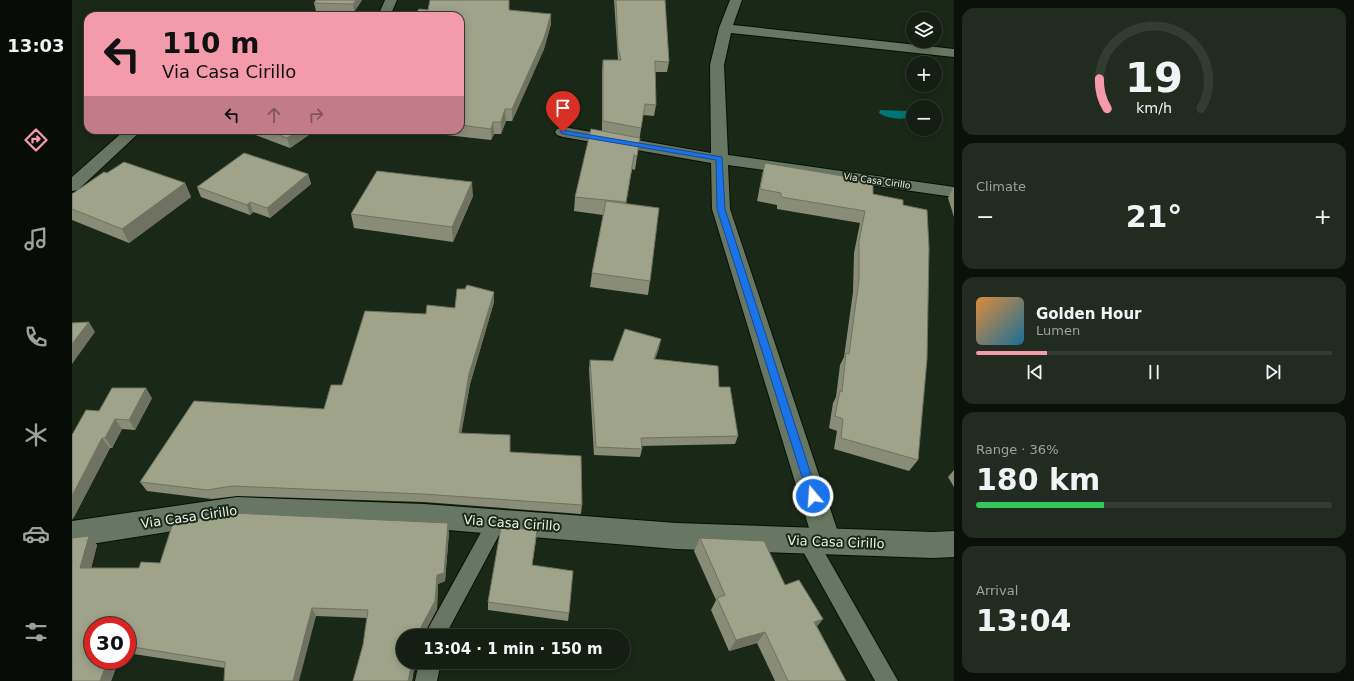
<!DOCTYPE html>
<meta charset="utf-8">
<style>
:root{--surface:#141e12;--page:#212b20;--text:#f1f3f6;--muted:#9da29f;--line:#333c32;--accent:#f39aab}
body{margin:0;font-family:"DejaVu Sans",sans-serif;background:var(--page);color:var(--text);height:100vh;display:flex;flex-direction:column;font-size:15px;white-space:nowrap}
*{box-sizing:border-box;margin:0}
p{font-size:13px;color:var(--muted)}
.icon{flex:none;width:22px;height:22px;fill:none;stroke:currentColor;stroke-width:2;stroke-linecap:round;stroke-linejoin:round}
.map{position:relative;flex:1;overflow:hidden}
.drawer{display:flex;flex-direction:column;gap:8px;padding:8px;background:#0b100a;width:400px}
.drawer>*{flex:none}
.banner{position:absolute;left:12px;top:12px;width:380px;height:122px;border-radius:12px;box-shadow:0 2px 10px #0003,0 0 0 1px var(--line);background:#f39aab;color:#111;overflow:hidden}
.buttons{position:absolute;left:834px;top:12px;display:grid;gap:8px}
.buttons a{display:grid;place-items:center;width:36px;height:36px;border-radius:50%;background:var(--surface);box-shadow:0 2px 10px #0003,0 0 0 1px var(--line);font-size:20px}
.speed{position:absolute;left:12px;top:617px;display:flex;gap:8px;font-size:20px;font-weight:700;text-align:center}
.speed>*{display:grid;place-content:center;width:52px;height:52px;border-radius:50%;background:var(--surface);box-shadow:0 2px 10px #0003,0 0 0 1px var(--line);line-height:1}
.speed .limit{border:6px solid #d22;background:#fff;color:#111}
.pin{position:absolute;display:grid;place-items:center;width:34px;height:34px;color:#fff;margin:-41px -17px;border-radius:50% 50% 50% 0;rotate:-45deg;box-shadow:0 0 4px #0007}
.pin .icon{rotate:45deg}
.me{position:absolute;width:44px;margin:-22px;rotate:342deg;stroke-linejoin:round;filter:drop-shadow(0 0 3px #0008)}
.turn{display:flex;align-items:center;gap:14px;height:84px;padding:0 12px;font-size:18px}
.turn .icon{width:52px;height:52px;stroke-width:2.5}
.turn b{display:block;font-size:28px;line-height:34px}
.lanes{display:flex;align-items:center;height:38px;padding:0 12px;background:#0003;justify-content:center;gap:20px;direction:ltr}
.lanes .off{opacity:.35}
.big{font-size:30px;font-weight:800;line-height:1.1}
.drawer .widget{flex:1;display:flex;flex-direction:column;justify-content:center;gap:6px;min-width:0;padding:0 14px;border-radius:12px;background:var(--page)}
.drawer .dial{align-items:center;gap:0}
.dial svg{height:104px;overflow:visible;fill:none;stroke:var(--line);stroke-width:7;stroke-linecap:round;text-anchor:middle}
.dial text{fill:var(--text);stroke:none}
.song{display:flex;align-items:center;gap:12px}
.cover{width:48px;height:48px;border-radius:6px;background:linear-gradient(135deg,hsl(30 70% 55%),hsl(200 70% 35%))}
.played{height:4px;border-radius:2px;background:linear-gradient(90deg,var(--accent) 20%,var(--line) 20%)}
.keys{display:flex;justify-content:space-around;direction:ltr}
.heat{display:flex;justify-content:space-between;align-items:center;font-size:22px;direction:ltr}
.charge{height:6px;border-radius:3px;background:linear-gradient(90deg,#34c759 36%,var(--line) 0)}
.trip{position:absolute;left:324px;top:629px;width:234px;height:40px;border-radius:20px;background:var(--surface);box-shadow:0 2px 10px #0003,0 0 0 1px var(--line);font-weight:800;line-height:40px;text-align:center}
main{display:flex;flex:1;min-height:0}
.tab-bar{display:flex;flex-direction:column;width:72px;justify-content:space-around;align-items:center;background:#080c07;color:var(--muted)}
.tab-bar .icon{width:28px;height:28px}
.tab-bar .active{color:var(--accent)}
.tab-bar b{font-size:18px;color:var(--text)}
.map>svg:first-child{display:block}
.water{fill:#007776}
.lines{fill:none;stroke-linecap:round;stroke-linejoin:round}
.service-casing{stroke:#051103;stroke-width:2}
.minor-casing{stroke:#051103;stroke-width:2}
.tertiary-casing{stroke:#051103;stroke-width:2}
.service{fill:#677763;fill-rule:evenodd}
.minor{fill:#677763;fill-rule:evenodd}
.tertiary{fill:#677763;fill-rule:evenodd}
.wall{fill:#898c77}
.shaded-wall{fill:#6f7261}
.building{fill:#9fa38a;stroke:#6f7261}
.route{fill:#1a73e8;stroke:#114b97}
.labels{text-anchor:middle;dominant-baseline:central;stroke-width:4;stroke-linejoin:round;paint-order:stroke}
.far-street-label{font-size:9px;fill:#ebf4e9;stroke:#1a2818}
.near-street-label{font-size:13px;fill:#ebf4e9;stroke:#1a2818}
</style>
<main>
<nav class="tab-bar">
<b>13:03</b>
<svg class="icon active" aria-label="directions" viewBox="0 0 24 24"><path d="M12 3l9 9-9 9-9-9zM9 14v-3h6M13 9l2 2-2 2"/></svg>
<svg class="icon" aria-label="music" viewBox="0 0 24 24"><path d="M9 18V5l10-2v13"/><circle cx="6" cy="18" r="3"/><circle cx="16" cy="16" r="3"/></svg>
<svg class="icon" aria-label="phone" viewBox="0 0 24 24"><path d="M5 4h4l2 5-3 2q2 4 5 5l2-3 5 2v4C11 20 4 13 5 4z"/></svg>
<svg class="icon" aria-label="climate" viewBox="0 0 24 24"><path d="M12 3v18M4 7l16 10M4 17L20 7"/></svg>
<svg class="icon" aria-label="car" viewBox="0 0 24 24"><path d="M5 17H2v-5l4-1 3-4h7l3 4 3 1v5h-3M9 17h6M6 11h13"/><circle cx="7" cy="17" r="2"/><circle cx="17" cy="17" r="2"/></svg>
<svg class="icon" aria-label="filters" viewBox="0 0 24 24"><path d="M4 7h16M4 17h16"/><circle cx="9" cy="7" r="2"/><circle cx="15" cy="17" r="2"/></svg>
</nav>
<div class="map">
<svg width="882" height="681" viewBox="0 0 882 681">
<rect width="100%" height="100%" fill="#1a2818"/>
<!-- water -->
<path class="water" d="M808,110L836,111L840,115V117C831,120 815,119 807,113Z"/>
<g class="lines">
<defs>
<g id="service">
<polygon points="425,514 432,516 434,522 373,636 352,636 418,516"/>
<polygon points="735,531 742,534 826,681 803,681 728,546 726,540 728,534"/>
<polygon points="347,662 369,662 365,681 343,681"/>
</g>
<g id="minor">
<polygon points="313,0 325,0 318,16 306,16"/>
<polygon points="658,0 670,0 661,25 882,49 882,57 659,33 652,65 656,155 882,187 882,197 656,165 658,209 769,541 765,550 755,554 745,550 741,541 640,209 639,163 491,137 485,135 483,132 485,129 491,127 639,153 638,65 647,28"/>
<polygon points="53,130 70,130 6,190 0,191 0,177"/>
</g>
<polygon id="tertiary" points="165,497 352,504 604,523 861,532 882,531 882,557 861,558 604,549 352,528 165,521 0,547 0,521"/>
</defs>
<!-- service casing -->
<use href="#service" class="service-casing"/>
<!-- minor casing -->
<use href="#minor" class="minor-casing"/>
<!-- tertiary casing -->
<use href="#tertiary" class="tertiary-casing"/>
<!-- service -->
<use href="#service" class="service"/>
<!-- minor -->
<use href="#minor" class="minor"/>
<!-- tertiary -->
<use href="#tertiary" class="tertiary"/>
</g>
<!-- wall -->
<g class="wall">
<polygon points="290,0 282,12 244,11 242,3"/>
<polygon points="542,0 593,0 597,62 595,72 583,72 584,105 582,116 571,115 563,170 560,169 554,204 578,281 576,295 518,287 520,273 531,215 502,211 503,197 530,131 530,71 531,60 546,60"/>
<polygon points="356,10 437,10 479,24 472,49 440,121 434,121 429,134 422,134 419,140 356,133 356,130 388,130 388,16"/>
<polygon points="170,130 244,130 218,148"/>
<polygon points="693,163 801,194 831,205 846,460 837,471 762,449 765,431 757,428 761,403 764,397 768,365 772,357 781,292 782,253 788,223 705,209 705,205 685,201 690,175"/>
<polygon points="35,173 113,183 119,197 57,243 0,220 0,194"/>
<polygon points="236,174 239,184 198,218 181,212 178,215 129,197 125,187"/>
<polygon points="881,188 882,188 882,217 876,198"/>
<polygon points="401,196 381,242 282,228 279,214"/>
<polygon points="422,292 422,302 398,384 389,433 438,452 510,505 509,514 352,502 165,496 140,499 75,491 68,482 252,409 270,385 354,314 383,308"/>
<polygon points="587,348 583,359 647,387 666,436 663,444 569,446 570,449 568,457 522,455 517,369 518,360 541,361"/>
<polygon points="80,398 63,430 50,429 40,448 38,448 1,519 27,411"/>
<polygon points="882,470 882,487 876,477"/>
<polygon points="377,532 373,581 366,584 365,609 354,630 331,636 343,662 340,681 281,681 291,645 295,618 244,616 153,668 55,653 55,626 21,660 47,660 39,681 0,681 17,536 25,545 19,568 67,568 88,563"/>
<polygon points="628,538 713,585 751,619 745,626 774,681 703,681 685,643 657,651 639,610 644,600 622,551"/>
<polygon points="464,539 460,566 497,613 496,621 416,610 416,602"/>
</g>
<!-- shaded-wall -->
<g class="shaded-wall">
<polygon points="284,0 290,0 282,12 281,4"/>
<polygon points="479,14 479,24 472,49 440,121 440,109"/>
<polygon points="433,109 434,121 429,134 429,122"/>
<polygon points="421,122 422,134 419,140 419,129"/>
<polygon points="227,130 244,130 218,148 215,138"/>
<polygon points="236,174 239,184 198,218 195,208"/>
<polygon points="400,182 401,196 381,242 380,227"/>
<polygon points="113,183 119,197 57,243 50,229"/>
<polygon points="178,202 181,212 178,215 175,205"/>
<polygon points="422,292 422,302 398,384 388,442 387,433 397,374"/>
<polygon points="17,322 23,332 0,364 0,344"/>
<polygon points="589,339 587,348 580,368 582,359"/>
<polygon points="74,388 80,398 63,430 57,420"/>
<polygon points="43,419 50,429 40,448 33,438"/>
<polygon points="30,438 38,448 0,520 0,496"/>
<polygon points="376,523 377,532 373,581 366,584 365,609 351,635 349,627 365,575"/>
<polygon points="465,530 464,539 459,574 460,565"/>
<polygon points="17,536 25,545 17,577 8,568"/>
<polygon points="240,608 244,616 227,681 221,681"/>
<polygon points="751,619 742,630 742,622"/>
<polygon points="358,630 359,636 356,636"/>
<polygon points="693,632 685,643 657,651 664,640"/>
<polygon points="36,660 47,660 39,681 28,681"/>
<polygon points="340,662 343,662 340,681 336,681"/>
</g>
<!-- building -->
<g class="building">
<polygon points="244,0 284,0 281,4 242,3"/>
<polygon points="358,0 437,0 437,10 479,14 472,38 440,109 433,109 429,122 421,122 419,129 388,125 388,16 342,16 347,9 356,10"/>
<polygon points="544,0 593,0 597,62 583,61 584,105 573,104 569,128 531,121 531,60 549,60 546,48"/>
<polygon points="519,129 568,138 565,156 562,155 554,202 503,197"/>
<polygon points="194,130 227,130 215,138"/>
<polygon points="172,153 236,174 195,208 178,202 175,205 125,187"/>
<polygon points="52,162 113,183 50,229 0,209 0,194 32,172 35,173"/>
<polygon points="693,163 801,181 801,194 831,200 831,205 855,210 857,248 855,359 846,460 769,438 771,419 763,416 768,391 770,392 774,353 777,354 787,280 787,241 793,211 709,197 709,193 688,189"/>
<polygon points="305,171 400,182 380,227 279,214"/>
<polygon points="534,201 587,208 578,281 520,273"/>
<polygon points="395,285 422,292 397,374 387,433 438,435 438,452 509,456 510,505 351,494 160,486 135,490 68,482 122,401 252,409 259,385 270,385 293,311 354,314 355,305 383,308 385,289 393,289"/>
<polygon points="17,322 0,344 0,323"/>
<polygon points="553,329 589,339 582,359 646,366 647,387 658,387 666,436 569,438 570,449 524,447 518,360 541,361"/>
<polygon points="40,388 74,388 57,420 43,419 33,438 30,438 0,496 0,435 14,410 27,411"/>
<polygon points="160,513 376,523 372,573 365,575 363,601 349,627 350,630 358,630 356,636 331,636 331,662 340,662 336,681 281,681 291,645 296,610 240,608 221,681 152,681 153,662 55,646 55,626 21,626 21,660 36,660 28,681 0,681 0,538 17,536 8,568 67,568 69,562 88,563 101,523"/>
<polygon points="429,527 465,530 460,565 501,571 497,613 416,602"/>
<polygon points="628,538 692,541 713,585 727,580 751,619 742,622 774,681 716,681 693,632 664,640 645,598 653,595"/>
</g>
<!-- route -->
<polygon class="route" points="489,130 650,157 653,209 746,496 745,500 741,501 737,500 736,496 645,209 644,160 491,134 489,133"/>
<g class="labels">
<!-- far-street labels -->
<g class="far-street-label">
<text transform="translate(805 181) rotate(8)">Via Casa Cirillo</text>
</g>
<!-- near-street labels -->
<g class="near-street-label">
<text transform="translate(117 517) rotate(-8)">Via Casa Cirillo</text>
<text transform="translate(440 523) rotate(4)">Via Casa Cirillo</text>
<text transform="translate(764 542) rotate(2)">Via Casa Cirillo</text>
</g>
</g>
</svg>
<div class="buttons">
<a><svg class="icon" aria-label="layers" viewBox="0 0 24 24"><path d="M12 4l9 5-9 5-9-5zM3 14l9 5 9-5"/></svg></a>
<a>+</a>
<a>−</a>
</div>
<div class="speed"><div class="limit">30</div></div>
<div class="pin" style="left:491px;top:132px;background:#d93025"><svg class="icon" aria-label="arrive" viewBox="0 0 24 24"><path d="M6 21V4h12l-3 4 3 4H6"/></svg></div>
<svg class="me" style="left:741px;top:496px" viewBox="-20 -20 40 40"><circle r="17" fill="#1a73e8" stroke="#fff" stroke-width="3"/><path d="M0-11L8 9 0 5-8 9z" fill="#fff"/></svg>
<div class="trip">13:04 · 1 min · 150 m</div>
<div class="banner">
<div class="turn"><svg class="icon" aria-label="left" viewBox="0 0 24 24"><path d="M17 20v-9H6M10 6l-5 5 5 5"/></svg><div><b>110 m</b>Via Casa Cirillo</div></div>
<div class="lanes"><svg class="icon" aria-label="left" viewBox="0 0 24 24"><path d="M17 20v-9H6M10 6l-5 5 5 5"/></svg><svg class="icon off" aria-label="ahead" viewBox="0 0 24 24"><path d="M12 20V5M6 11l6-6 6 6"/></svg><svg class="icon off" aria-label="right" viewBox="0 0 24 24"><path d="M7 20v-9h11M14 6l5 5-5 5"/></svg></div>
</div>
</div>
<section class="drawer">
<div class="widget dial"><svg viewBox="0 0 100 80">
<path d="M14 69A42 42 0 1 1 86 69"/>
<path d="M14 69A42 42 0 0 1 8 46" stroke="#f39aab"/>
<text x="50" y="56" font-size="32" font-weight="700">19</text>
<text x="50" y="72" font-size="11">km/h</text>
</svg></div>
<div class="widget"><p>Climate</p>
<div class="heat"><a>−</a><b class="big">21°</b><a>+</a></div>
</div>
<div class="widget">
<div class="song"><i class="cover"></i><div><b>Golden Hour</b><p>Lumen</p></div></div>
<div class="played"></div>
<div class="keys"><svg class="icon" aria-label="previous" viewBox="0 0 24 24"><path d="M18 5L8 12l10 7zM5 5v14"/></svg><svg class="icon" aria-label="pause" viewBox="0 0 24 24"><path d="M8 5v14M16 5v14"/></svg><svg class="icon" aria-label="next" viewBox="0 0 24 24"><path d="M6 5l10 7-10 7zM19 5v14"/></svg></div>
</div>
<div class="widget"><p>Range · 36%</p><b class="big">180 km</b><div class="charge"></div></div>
<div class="widget"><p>Arrival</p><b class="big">13:04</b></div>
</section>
</main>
